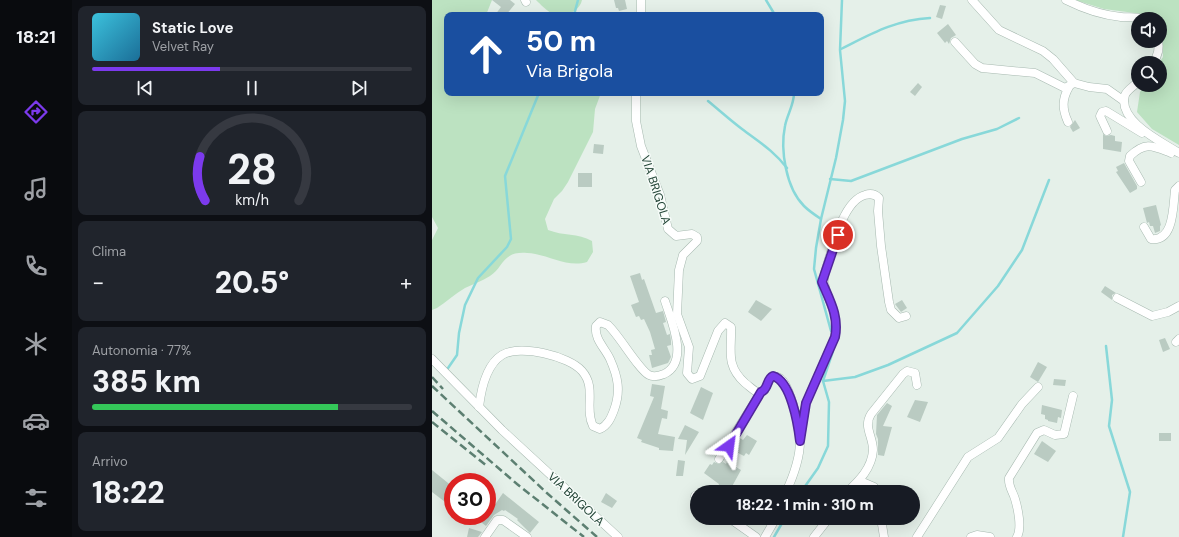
<!DOCTYPE html>
<html lang="it">
<meta charset="utf-8">
<style>
:root{--surface:#171b24;--page:#20242c;--text:#f1f3f6;--muted:#9ea1a6;--line:#363941;--accent:#7c3aed}
body{margin:0;font-family:"DM Sans",sans-serif;background:var(--page);color:var(--text);height:100vh;display:flex;flex-direction:column;font-size:15px;white-space:nowrap}
*{box-sizing:border-box;margin:0}
p{font-size:13px;color:var(--muted)}
.icon{flex:none;width:22px;height:22px;fill:none;stroke:currentColor;stroke-width:2;stroke-linecap:round;stroke-linejoin:round}
.map{position:relative;flex:1;overflow:hidden}
.drawer{display:flex;flex-direction:column;gap:6px;padding:6px;background:#0d0f14;width:360px}
.drawer>*{flex:none}
.top-card{position:absolute;left:12px;top:12px;width:380px;height:84px;border-radius:8px;box-shadow:0 4px 16px #0002;background:#1a4fa0;color:#fff;overflow:hidden}
.controls{position:absolute;left:699px;top:12px;display:grid;gap:8px}
.controls a{display:grid;place-items:center;width:36px;height:36px;border-radius:50%;background:var(--surface);box-shadow:0 4px 16px #0002;font-size:20px}
.speed{position:absolute;left:12px;top:473px;display:flex;gap:8px;font-size:20px;font-weight:700;text-align:center}
.speed>*{display:grid;place-content:center;width:52px;height:52px;border-radius:50%;background:var(--surface);box-shadow:0 4px 16px #0002;line-height:1}
.speed .limit{border:6px solid #d22;background:#fff;color:#111}
.pin{position:absolute;display:grid;place-items:center;width:34px;height:34px;color:#fff;margin:-17px;border:2px solid #fff;border-radius:50%;box-shadow:0 1px 4px #0007}
.me{position:absolute;width:44px;margin:-22px;rotate:31deg;stroke-linejoin:round;filter:drop-shadow(0 0 3px #0008)}
.turn{display:flex;align-items:center;gap:14px;height:84px;padding:0 16px;font-size:18px}
.turn .icon{width:52px;height:52px;stroke-width:2.5}
.turn b{display:block;font-size:28px;line-height:34px}
.big{font-size:30px;font-weight:800;line-height:1.1}
.drawer .widget{flex:1;display:flex;flex-direction:column;justify-content:center;gap:6px;min-width:0;padding:0 14px;border-radius:8px;background:var(--page)}
.drawer .dial{align-items:center;gap:0}
.dial svg{height:104px;overflow:visible;fill:none;stroke:var(--line);stroke-width:7;stroke-linecap:round;text-anchor:middle}
.dial text{fill:var(--text);stroke:none}
.song{display:flex;align-items:center;gap:12px}
.cover{width:48px;height:48px;border-radius:6px;background:linear-gradient(135deg,hsl(190 70% 55%),hsl(200 70% 35%))}
.played{height:4px;border-radius:2px;background:linear-gradient(90deg,var(--accent) 40%,var(--line) 40%)}
.keys{display:flex;justify-content:space-around;direction:ltr}
.heat{display:flex;justify-content:space-between;align-items:center;font-size:22px;direction:ltr}
.charge{height:6px;border-radius:3px;background:linear-gradient(90deg,#34c759 77%,var(--line) 0)}
.trip{position:absolute;left:258px;top:485px;width:230px;height:40px;border-radius:20px;background:var(--surface);box-shadow:0 4px 16px #0002;font-weight:800;line-height:40px;text-align:center}
main{display:flex;flex:1;min-height:0}
.menu{display:flex;flex-direction:column;width:72px;justify-content:space-around;align-items:center;background:#090b0e;color:var(--muted)}
.menu .icon{width:28px;height:28px}
.menu .on{color:var(--accent)}
.menu b{font-size:18px;color:var(--text)}
.map>svg:first-child{display:block}
.green{fill:#bce2c1}
.lines{fill:none;stroke-linecap:round;stroke-linejoin:round}
.stream{stroke:#88d8d9;stroke-width:2.5}
.building{fill:#bacbc2}
.minor-casing{stroke:#a7b9b0;stroke-width:9}
.minor{stroke:#fff;stroke-width:8}
.rail{stroke:#5c7f71;stroke-width:2.5;stroke-dasharray:8 4;stroke-linecap:butt}
.route-casing{stroke:#51269a;stroke-width:10}
.route{stroke:#7c3aed;stroke-width:7}
.labels{text-anchor:middle;dominant-baseline:central;stroke-width:3;stroke-linejoin:round;paint-order:stroke}
.street-label{font-size:12px;fill:#224436;stroke:#f6fbf8}
</style>
<main>
<nav class="menu">
<b>18:21</b>
<svg class="icon on" aria-label="directions" viewBox="0 0 24 24"><path d="M12 3l9 9-9 9-9-9zM9 14v-3h6M13 9l2 2-2 2"/></svg>
<svg class="icon" aria-label="music" viewBox="0 0 24 24"><path d="M9 18V5l10-2v13"/><circle cx="6" cy="18" r="3"/><circle cx="16" cy="16" r="3"/></svg>
<svg class="icon" aria-label="phone" viewBox="0 0 24 24"><path d="M5 4h4l2 5-3 2q2 4 5 5l2-3 5 2v4C11 20 4 13 5 4z"/></svg>
<svg class="icon" aria-label="climate" viewBox="0 0 24 24"><path d="M12 3v18M4 7l16 10M4 17L20 7"/></svg>
<svg class="icon" aria-label="car" viewBox="0 0 24 24"><path d="M5 17H2v-5l4-1 3-4h7l3 4 3 1v5h-3M9 17h6M6 11h13"/><circle cx="7" cy="17" r="2"/><circle cx="17" cy="17" r="2"/></svg>
<svg class="icon" aria-label="filters" viewBox="0 0 24 24"><path d="M4 7h16M4 17h16"/><circle cx="9" cy="7" r="2"/><circle cx="15" cy="17" r="2"/></svg>
</nav>
<section class="drawer">
<div class="widget">
<div class="song"><i class="cover"></i><div><b>Static Love</b><p>Velvet Ray</p></div></div>
<div class="played"></div>
<div class="keys"><svg class="icon" aria-label="previous" viewBox="0 0 24 24"><path d="M18 5L8 12l10 7zM5 5v14"/></svg><svg class="icon" aria-label="pause" viewBox="0 0 24 24"><path d="M8 5v14M16 5v14"/></svg><svg class="icon" aria-label="next" viewBox="0 0 24 24"><path d="M6 5l10 7-10 7zM19 5v14"/></svg></div>
</div>
<div class="widget dial"><svg viewBox="0 0 100 80">
<path d="M14 69A42 42 0 1 1 86 69"/>
<path d="M14 69A42 42 0 0 1 10 35" stroke="#7c3aed"/>
<text x="50" y="56" font-size="32" font-weight="700">28</text>
<text x="50" y="72" font-size="11">km/h</text>
</svg></div>
<div class="widget"><p>Clima</p>
<div class="heat"><a>−</a><b class="big">20.5°</b><a>+</a></div>
</div>
<div class="widget"><p>Autonomia · 77%</p><b class="big">385 km</b><div class="charge"></div></div>
<div class="widget"><p>Arrivo</p><b class="big">18:22</b></div>
</section>
<div class="map">
<svg width="747" height="537" viewBox="0 0 747 537">
<rect width="100%" height="100%" fill="#e5f0e9"/>
<!-- green -->
<g class="green">
<path d="M0,0H60L54,15H15V93H169L163,109L161,132L136,182L130,191L122,199L113,219L116,230C131,236 146,233 160,241L161,252L155,262C134,268 116,254 95,253C70,251 72,267 58,276C50,281 41,284 33,288C23,294 14,302 5,308L0,310V240L6,228L0,217Z"/>
<path d="M104,0H150C148,11 133,18 121,14C116,12 108,4 104,0Z"/>
<polygon points="643,0 747,0 747,145 720,129 705,112 708,92 713,85 728,85 727,63 731,57 731,42 728,33 728,19 721,19 711,14 695,12 672,9"/>
</g>
<g class="lines">
<!-- stream -->
<g class="stream">
<polyline points="334,0 343,15"/>
<polyline points="142,15 146,0"/>
<path d="M409,49C439,34 463,20 498,18"/>
<path d="M362,93C362,105 355,115 353,126C348,150 354,188 372,206C377,211 383,215 389,219"/>
<path d="M276,101C287,110 298,120 310,129C327,142 341,150 355,168"/>
<polyline points="398,179 419,181 530,139 565,129 587,118"/>
<polyline points="399,331 382,269 384,248 389,219 404,158 411,120 413,101 408,50 410,0"/>
<polyline points="674,346 680,400 677,426 698,492 691,537"/>
<polyline points="14,371 25,355 27,333 33,305 46,278 75,247 79,239 73,176 107,93"/>
<polyline points="391,381 423,377 456,365 525,333 566,286 590,250 617,180"/>
<polyline points="369,492 386,468 396,446 397,402 391,381 401,351"/>
<polyline points="342,537 353,518"/>
</g>
</g>
<!-- building -->
<g class="building">
<polygon points="60,0 78,0 83,4 74,15 63,15 69,7"/>
<polygon points="182,0 193,0 195,9 187,11 186,8 184,8"/>
<polygon points="508,5 514,6 510,19 504,17"/>
<polygon points="516,24 524,35 519,38 517,44 515,41 513,43 505,33"/>
<polygon points="486,83 490,87 483,96 478,92"/>
<polygon points="643,120 648,128 641,132 638,127"/>
<polygon points="671,134 674,136 679,135 683,136 683,141 690,142 689,152 671,149"/>
<polygon points="162,144 172,145 171,154 161,153"/>
<polygon points="692,163 705,186 705,189 698,193 684,172 686,171 684,167"/>
<rect x="146" y="173" width="14" height="14"/>
<polygon points="724,205 729,225 728,226 728,231 723,233 721,226 718,226 717,222 715,223 711,208"/>
<polygon points="208,273 210,280 212,279 224,313 231,311 234,322 231,323 235,335 238,334 239,341 239,345 235,346 239,357 236,363 220,368 217,355 220,355 219,350 223,349 218,332 212,319 209,320 207,316 204,317 199,305 207,302 198,276"/>
<polygon points="673,286 684,293 680,295 680,300 669,292"/>
<polygon points="324,300 340,309 329,321 316,312"/>
<polygon points="470,300 475,308 469,312 463,304"/>
<polygon points="733,338 738,349 731,352 727,340"/>
<polygon points="606,362 615,367 606,382 598,377"/>
<polygon points="622,379 634,380 633,386 621,385"/>
<polygon points="220,384 233,386 229,409 236,411 235,419 230,418 226,434 243,437 241,451 227,450 227,448 209,442 210,440 205,438 222,397 218,396"/>
<polygon points="269,387 281,393 271,420 258,413"/>
<polygon points="483,400 496,402 488,422 475,417"/>
<polygon points="455,403 460,406 451,426 460,427 452,456 446,455 446,439 444,434 445,415"/>
<polygon points="610,405 630,410 629,418 626,417 625,423 616,421 616,420 613,419 613,415 609,414"/>
<polygon points="253,425 267,432 253,455 255,440 246,439"/>
<rect x="727" y="433" width="12" height="8"/>
<polygon points="315,435 325,441 317,455 314,453 312,456 300,450 308,438 311,440"/>
<polygon points="610,441 624,451 616,462 602,454"/>
<polygon points="246,460 253,461 251,476 244,476"/>
<polygon points="282,462 287,464 291,462 294,464 295,462 309,470 297,492 287,492 289,488 286,487 287,484 272,473 278,464 280,465"/>
<polygon points="0,470 21,487 21,508 0,492"/>
<polygon points="71,493 107,522 98,533 85,520 86,519 73,510 72,511 70,510 62,515 54,526 41,516 55,516"/>
<polygon points="174,493 185,501 180,508 169,502"/>
<polygon points="37,528 50,532 46,537 35,537"/>
</g>
<g class="lines">
<defs>
<g id="minor">
<polyline points="93,0 94,2"/>
<polyline points="540,0 567,30 611,51 621,59 642,83 657,87 675,89 692,101"/>
<path d="M634,0C652,9 669,15 689,17C696,18 704,16 710,19"/>
<polyline points="209,15 209,0"/>
<polyline points="523,42 543,64 550,68 603,73 633,88 642,83"/>
<path d="M721,63C725,57 728,49 726,41"/>
<path d="M706,82C702,86 695,90 693,95C685,121 730,142 747,153"/>
<path d="M204,93V121L209,146L228,195L236,229L244,236L260,234L265,237V241L251,255L247,270L245,314L257,347L255,373L260,379L268,376L286,331L293,323L299,327C300,350 293,365 313,383C317,386 321,390 325,392L332,391L340,376C344,376 348,377 351,381C359,391 368,427 368,441C368,458 361,477 354,492"/>
<path d="M636,122C630,109 630,99 637,87"/>
<polyline points="675,131 668,116 670,112 674,111 710,133"/>
<path d="M709,182L697,161L698,156C714,141 721,146 739,153"/>
<path d="M712,227L719,239C742,242 741,207 743,190L747,186"/>
<polyline points="685,298 720,316 736,312 747,306"/>
<polyline points="744,342 747,339"/>
<polyline points="0,359 70,430 186,537"/>
<path d="M47,407C49,390 54,365 70,355C88,344 137,356 150,371C165,388 152,408 161,426L168,429C176,425 179,418 182,410C189,391 186,377 178,359C173,348 162,339 164,326L168,322L176,325C187,335 207,370 217,375C221,377 227,376 232,374C258,362 239,320 233,301"/>
<path d="M369,434L374,403L403,337C409,308 388,296 393,272C400,251 410,201 433,195C439,193 443,194 447,198L446,211L449,246L457,302L459,310L467,318L474,316"/>
<polyline points="287,459 329,392"/>
<polyline points="428,481 442,487 444,492"/>
<path d="M415,492C427,481 440,468 441,450C441,436 431,427 439,414L471,374L475,371L483,373L485,385"/>
<polyline points="263,496 265,497"/>
<polyline points="297,518 324,537"/>
<polyline points="449,518 452,537"/>
<polyline points="53,537 65,520 71,520 95,537"/>
<polyline points="333,537 344,518"/>
<polyline points="382,537 397,518"/>
<polyline points="485,537 536,457 566,438 590,404 606,387"/>
<polyline points="539,537 545,535 558,537"/>
<path d="M585,537C590,528 586,509 583,499C581,492 576,486 577,478L605,433L612,430L623,435L632,434L641,396"/>
</g>
</defs>
<!-- minor casing -->
<use href="#minor" class="minor-casing"/>
<!-- minor -->
<use href="#minor" class="minor"/>
<!-- rail -->
<g class="rail">
<polyline points="0,377 11,389"/>
<polyline points="0,386 116,494 165,537"/>
<polyline points="0,411 85,484 152,537"/>
<polyline points="0,422 55,466"/>
</g>
</g>
<g class="lines">
<defs>
<path id="route" d="M297,446L329,392C337,389 334,379 341,376C359,381 366,424 368,441L374,403L403,337C407,316 398,301 390,282L406,235"/>
</defs>
<!-- route casing -->
<use href="#route" class="route-casing"/>
<!-- route -->
<use href="#route" class="route"/>
</g>
<g class="labels">
<!-- street labels -->
<g class="street-label">
<text transform="translate(224 190) rotate(72)">VIA BRIGOLA</text>
<text transform="translate(144 499) rotate(43)">VIA BRIGOLA</text>
</g>
</g>
</svg>
<div class="controls">
<a><svg class="icon" aria-label="sound" viewBox="0 0 24 24"><path d="M4 9h4l5-4v14l-5-4H4zM17 9q2 3 0 6"/></svg></a>
<a><svg class="icon" aria-label="search" viewBox="0 0 24 24"><circle cx="10" cy="10" r="6"/><path d="M15 15l6 6"/></svg></a>
</div>
<div class="speed"><div class="limit">30</div></div>
<div class="pin" style="left:406px;top:235px;background:#d93025"><svg class="icon" aria-label="arrive" viewBox="0 0 24 24"><path d="M6 21V4h12l-3 4 3 4H6"/></svg></div>
<svg class="me" style="left:297px;top:446px" viewBox="-20 -20 40 40"><path d="M0-17L14 15 0 8-14 15z" fill="#7c3aed" stroke="#fff" stroke-width="4"/></svg>
<div class="trip">18:22 · 1 min · 310 m</div>
<div class="top-card">
<div class="turn"><svg class="icon" aria-label="ahead" viewBox="0 0 24 24"><path d="M12 20V5M6 11l6-6 6 6"/></svg><div><b>50 m</b>Via Brigola</div></div>
</div>
</div>
</main>
